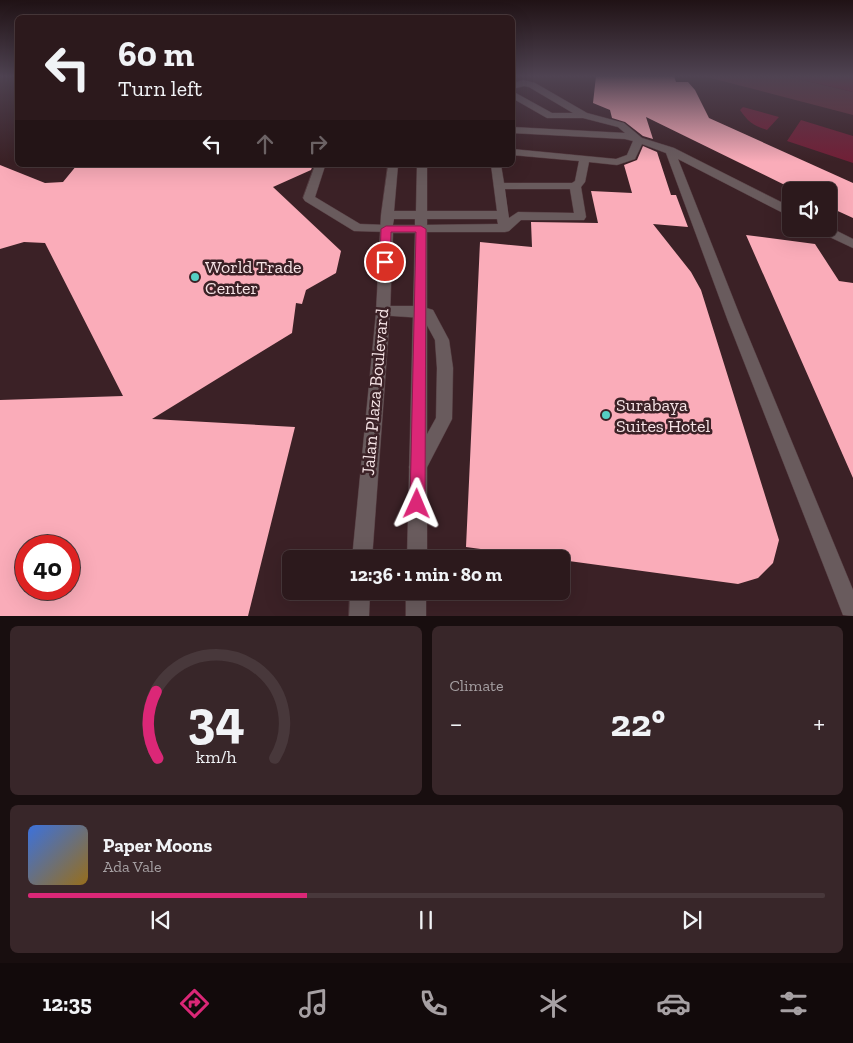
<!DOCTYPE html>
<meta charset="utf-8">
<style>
:root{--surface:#2c191c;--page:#382629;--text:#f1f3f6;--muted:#a6a0a3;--line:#48383b;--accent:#db2777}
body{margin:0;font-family:"Zilla Slab",serif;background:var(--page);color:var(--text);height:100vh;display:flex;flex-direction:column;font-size:19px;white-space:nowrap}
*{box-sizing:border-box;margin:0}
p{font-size:16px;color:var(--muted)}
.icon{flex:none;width:28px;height:28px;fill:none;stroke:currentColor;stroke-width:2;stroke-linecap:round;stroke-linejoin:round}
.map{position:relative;height:616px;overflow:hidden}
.drawer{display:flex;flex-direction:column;gap:10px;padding:10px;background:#180e0f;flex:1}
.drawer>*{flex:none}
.top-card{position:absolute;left:15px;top:15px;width:500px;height:152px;border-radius:8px;box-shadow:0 5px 20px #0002,0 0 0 1px var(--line);background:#2c191c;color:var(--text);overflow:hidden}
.buttons{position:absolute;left:782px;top:182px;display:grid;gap:10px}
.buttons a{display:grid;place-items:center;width:55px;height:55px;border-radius:8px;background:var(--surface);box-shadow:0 5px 20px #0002,0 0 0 1px var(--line);font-size:25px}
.speed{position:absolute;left:15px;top:535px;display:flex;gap:10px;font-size:25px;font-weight:700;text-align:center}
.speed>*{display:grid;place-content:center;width:65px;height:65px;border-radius:50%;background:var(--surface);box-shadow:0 5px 20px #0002,0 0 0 1px var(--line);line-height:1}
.speed .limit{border:8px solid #d22;background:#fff;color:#111}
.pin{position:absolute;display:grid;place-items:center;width:42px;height:42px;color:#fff;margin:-21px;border:2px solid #fff;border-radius:50%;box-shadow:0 1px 5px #0007}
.me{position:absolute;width:55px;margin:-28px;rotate:1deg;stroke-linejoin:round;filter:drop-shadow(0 0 4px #0008)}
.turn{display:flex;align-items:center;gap:18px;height:105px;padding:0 20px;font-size:22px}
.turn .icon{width:65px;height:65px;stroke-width:2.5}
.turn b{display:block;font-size:35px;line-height:42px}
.lanes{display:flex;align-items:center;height:48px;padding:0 20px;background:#0003;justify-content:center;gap:25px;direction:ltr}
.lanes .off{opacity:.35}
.big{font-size:38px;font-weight:800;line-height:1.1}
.drawer .tile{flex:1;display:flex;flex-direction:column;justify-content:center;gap:8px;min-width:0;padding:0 18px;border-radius:8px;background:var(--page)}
.drawer .dial{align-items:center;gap:0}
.dial svg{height:130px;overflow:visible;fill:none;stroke:var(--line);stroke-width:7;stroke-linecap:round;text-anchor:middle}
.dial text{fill:var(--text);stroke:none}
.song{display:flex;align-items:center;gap:15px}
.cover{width:60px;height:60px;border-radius:8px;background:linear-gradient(135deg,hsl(220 70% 55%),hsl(40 70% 35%))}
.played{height:5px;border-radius:2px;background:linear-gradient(90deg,var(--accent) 35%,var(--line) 35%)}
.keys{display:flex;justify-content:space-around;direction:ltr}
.heat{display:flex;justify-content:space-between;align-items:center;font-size:28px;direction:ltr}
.drawer .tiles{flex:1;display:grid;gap:10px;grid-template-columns:1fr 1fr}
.tile:last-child{grid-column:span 2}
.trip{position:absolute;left:282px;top:550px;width:288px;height:50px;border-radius:8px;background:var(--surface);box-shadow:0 5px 20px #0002,0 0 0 1px var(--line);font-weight:800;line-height:50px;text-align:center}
.tabs{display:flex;height:80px;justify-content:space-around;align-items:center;background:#120a0b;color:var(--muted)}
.tabs .icon{width:35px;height:35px}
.tabs .active{color:var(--accent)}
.tabs b{font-size:22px;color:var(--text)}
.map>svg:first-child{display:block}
.green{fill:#642d39}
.water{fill:#711f36}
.building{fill:#faacb9;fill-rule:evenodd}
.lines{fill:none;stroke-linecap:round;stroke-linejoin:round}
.service-casing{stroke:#553c41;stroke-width:1}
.tertiary-casing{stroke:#553c41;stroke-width:1}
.service{fill:#695b5d;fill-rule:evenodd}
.tertiary{fill:#695b5d;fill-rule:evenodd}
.route{fill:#db2777;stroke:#8e194d}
.poi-dot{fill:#55cec4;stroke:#3b2126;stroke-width:2}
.labels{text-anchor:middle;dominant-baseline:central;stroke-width:5;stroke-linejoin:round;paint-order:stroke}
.poi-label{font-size:18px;fill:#f6e4e6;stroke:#3b2126;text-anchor:start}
.street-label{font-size:18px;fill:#f6e4e6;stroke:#3b2126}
</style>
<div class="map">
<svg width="853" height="616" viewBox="0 0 853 616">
<rect width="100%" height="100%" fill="#3b2126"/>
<!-- green -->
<polygon class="green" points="703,76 786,76 853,92 853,115"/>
<!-- water -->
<g class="water">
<polygon points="786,76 853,76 853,92"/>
<path d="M743,107L779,117L767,130C754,126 748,122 740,110Z"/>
<polygon points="801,120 853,136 853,163 787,141"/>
</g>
<!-- building -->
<g class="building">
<polygon points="596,76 674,76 676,82 688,82 695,90 709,118 853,183 853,218 829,207 829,191 797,191 646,117 653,139 643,136 625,122 612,118 610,110 593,103"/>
<polygon points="643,146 657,152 671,195 676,195 688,227 653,224 691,272 701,290 779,540 773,563 758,578 738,584 466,547 480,242 532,247 531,222 598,223 591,191 632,193 624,165 637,160"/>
<path d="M0,165L45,183L63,182L77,165H313L311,170L273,187L341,251L336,273L306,290L302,304L296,303L292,333L152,419L295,427L248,616H0V400L123,396L45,243L24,242L0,249ZM26,546H69V589H26Z"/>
<polygon points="746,235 815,244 839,281 853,283 853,478"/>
</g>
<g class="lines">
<defs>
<g id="service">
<path d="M523,80L535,83L587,113L624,123L642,138L674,148L791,207V216L787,215L678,159L742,321L853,590V616L843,615L728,321L666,153L642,144L635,159L617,165L589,162L585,182L581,187L586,217L584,220H521L509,231L505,232H417L415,229L421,225L498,224L497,219H421L415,215L421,211H497L491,165H501L504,183H572L575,181L579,161L512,155V149L616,159L627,155L633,141L625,139L512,133V127L625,133L618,127L583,118H547L512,98V91L552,113H573L529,87L524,86L512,89V84ZM505,189H570L574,213L518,212L509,218Z"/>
<polygon points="315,165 325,166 315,197 360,224 386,225 392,229 390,232 354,231 305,201 303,198"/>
<polygon points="829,227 853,239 853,248 819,232 817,229 829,229"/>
<polygon points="383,306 420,306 433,310 449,340 453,368 452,419 424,473 418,476 412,473 409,467 436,418 437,368 435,340 423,318 378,315 376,311 378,307"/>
</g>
<g id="tertiary">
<path d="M388,165H398L394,211H416L417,165H427V559H407L415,233H393L390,313L372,559H352L376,313L381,215ZM394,219H415V225H393Z"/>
<polygon points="350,591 370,591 369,616 349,616"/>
<rect x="406" y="591" width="20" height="25"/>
</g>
</defs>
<!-- service casing -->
<use href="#service" class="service-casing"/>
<!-- tertiary casing -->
<use href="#tertiary" class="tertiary-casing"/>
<!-- service -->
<use href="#service" class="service"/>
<!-- tertiary -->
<use href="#tertiary" class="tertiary"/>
</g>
<!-- sky -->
<linearGradient id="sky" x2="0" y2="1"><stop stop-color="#201215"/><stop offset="0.47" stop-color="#4f4352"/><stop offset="1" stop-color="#4f4352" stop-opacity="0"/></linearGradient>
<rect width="853" height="162" fill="url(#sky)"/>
<!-- route -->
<polygon class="route" points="386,226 421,226 426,229 425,504 423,509 417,511 412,509 410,504 416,232 391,232 390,262 385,266 380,262 381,229"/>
<!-- markers -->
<g class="poi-dot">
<circle cx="195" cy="277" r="5"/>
<circle cx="606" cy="415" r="5"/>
</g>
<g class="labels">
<!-- poi labels -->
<g class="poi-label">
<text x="205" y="267">World Trade<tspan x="205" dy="21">Center</tspan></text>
<text x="616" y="405">Surabaya<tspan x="616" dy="21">Suites Hotel</tspan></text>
</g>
<!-- street labels -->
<g class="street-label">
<text transform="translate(375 392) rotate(-85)">Jalan Plaza Boulevard</text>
</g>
</g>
</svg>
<div class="buttons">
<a><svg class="icon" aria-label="sound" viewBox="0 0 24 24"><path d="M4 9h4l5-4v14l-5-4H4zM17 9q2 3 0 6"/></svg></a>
</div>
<div class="speed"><div class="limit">40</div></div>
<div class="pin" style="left:385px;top:262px;background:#d93025"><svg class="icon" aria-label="arrive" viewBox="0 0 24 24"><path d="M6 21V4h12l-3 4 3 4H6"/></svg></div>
<svg class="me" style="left:417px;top:504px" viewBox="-20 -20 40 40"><path d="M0-17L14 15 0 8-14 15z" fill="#db2777" stroke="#fff" stroke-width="4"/></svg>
<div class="trip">12:36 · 1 min · 80 m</div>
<div class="top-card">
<div class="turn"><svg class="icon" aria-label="left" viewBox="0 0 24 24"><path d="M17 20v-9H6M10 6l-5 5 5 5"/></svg><div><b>60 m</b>Turn left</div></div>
<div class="lanes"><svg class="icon" aria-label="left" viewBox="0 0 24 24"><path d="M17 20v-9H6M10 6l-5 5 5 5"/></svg><svg class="icon off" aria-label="ahead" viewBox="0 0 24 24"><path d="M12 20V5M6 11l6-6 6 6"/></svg><svg class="icon off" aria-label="right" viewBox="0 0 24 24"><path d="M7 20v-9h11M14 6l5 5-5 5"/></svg></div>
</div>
</div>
<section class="drawer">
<div class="tiles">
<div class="tile dial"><svg viewBox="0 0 100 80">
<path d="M14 69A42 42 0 1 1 86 69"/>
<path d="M14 69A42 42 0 0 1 13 28" stroke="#db2777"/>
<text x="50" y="56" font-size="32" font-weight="700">34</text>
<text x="50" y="72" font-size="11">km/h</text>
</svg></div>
<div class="tile"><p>Climate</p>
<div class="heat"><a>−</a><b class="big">22°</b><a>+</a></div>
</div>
<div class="tile">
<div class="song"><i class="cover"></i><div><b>Paper Moons</b><p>Ada Vale</p></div></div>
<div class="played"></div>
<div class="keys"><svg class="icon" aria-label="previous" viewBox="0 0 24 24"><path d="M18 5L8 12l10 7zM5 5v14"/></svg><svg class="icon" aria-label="pause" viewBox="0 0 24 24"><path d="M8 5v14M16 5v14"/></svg><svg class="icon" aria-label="next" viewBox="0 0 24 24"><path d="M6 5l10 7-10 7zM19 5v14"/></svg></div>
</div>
</div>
</section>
<nav class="tabs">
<b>12:35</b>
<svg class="icon active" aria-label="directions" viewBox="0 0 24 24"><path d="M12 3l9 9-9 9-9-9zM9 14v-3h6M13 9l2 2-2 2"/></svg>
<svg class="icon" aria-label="music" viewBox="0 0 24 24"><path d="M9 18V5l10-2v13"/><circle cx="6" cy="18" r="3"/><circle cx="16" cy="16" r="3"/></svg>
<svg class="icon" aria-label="phone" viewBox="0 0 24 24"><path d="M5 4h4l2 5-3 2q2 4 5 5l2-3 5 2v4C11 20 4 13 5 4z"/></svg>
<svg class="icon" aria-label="climate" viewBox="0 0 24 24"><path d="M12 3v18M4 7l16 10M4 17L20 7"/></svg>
<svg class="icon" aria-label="car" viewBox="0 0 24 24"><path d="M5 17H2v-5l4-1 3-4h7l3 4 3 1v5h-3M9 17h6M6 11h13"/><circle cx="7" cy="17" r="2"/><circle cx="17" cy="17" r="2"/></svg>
<svg class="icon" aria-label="filters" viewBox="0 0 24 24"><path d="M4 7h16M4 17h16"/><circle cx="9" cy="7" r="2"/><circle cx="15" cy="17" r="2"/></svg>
</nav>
